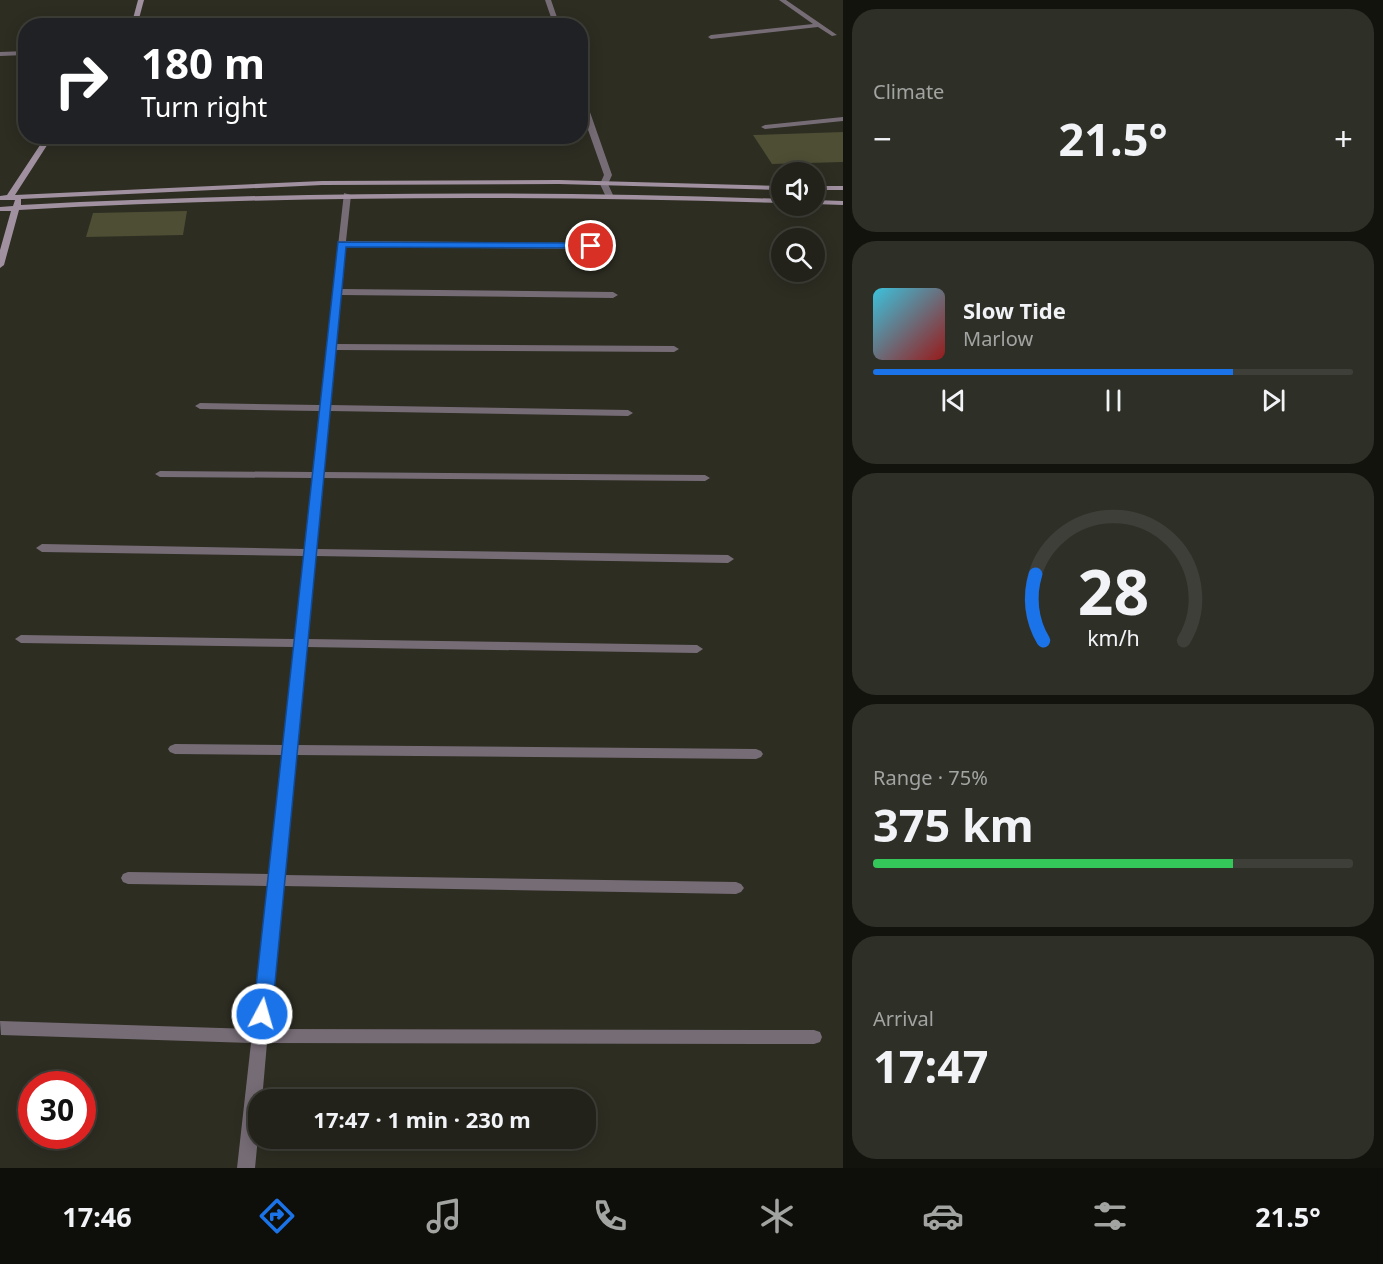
<!DOCTYPE html>
<meta charset="utf-8">
<style>
:root{--surface:#22221a;--page:#2e2f27;--text:#f1f3f6;--muted:#a2a4a2;--line:#3f3f39;--accent:#1a73e8}
body{margin:0;font-family:"Noto Sans",sans-serif;background:var(--page);color:var(--text);height:100vh;display:flex;flex-direction:column;font-size:22px;white-space:nowrap}
*{box-sizing:border-box;margin:0}
p{font-size:20px;color:var(--muted)}
.icon{flex:none;width:33px;height:33px;fill:none;stroke:currentColor;stroke-width:2;stroke-linecap:round;stroke-linejoin:round}
.map{position:relative;flex:1;overflow:hidden}
.details{display:flex;flex-direction:column;gap:9px;padding:9px;background:#13130e;width:540px}
.details>*{flex:none}
.guide{position:absolute;left:18px;top:18px;width:570px;height:126px;border-radius:24px;box-shadow:0 3px 15px #0003,0 0 0 2px var(--line);background:#202124;color:#fff;overflow:hidden}
.controls{position:absolute;left:771px;top:162px;display:grid;gap:12px}
.controls a{display:grid;place-items:center;width:54px;height:54px;border-radius:50%;background:var(--surface);box-shadow:0 3px 15px #0003,0 0 0 2px var(--line);font-size:30px}
.speed{position:absolute;left:18px;top:1071px;display:flex;gap:12px;font-size:30px;font-weight:700;text-align:center}
.speed>*{display:grid;place-content:center;width:78px;height:78px;border-radius:50%;background:var(--surface);box-shadow:0 3px 15px #0003,0 0 0 2px var(--line);line-height:1}
.speed .limit{border:9px solid #d22;background:#fff;color:#111}
.pin{position:absolute;display:grid;place-items:center;width:51px;height:51px;color:#fff;margin:-26px;border:3px solid #fff;border-radius:50%;box-shadow:0 2px 6px #0007}
.me{position:absolute;width:66px;margin:-33px;rotate:6deg;stroke-linejoin:round;filter:drop-shadow(0 0 4px #0008)}
.turn{display:flex;align-items:center;gap:21px;height:126px;padding:0 24px;font-size:27px}
.turn .icon{width:78px;height:78px;stroke-width:2.5}
.turn b{display:block;font-size:42px;line-height:51px}
.big{font-size:45px;font-weight:700;line-height:1.1}
.details .widget{flex:1;display:flex;flex-direction:column;justify-content:center;gap:9px;min-width:0;padding:0 21px;border-radius:24px;background:var(--page)}
.details .dial{align-items:center;gap:0}
.dial svg{height:156px;overflow:visible;fill:none;stroke:var(--line);stroke-width:7;stroke-linecap:round;text-anchor:middle}
.dial text{fill:var(--text);stroke:none}
.song{display:flex;align-items:center;gap:18px}
.cover{width:72px;height:72px;border-radius:9px;background:linear-gradient(135deg,hsl(190 70% 55%),hsl(0 70% 35%))}
.played{height:6px;border-radius:3px;background:linear-gradient(90deg,var(--accent) 75%,var(--line) 75%)}
.keys{display:flex;justify-content:space-around;direction:ltr}
.heat{display:flex;justify-content:space-between;align-items:center;font-size:33px;direction:ltr}
.charge{height:9px;border-radius:4px;background:linear-gradient(90deg,#34c759 75%,var(--line) 0)}
.trip{position:absolute;left:248px;top:1089px;width:348px;height:60px;border-radius:24px;background:var(--surface);box-shadow:0 3px 15px #0003,0 0 0 2px var(--line);font-weight:700;line-height:60px;text-align:center}
.tab-bar{display:flex;height:96px;justify-content:space-around;align-items:center;background:#0e0e0a;color:var(--muted)}
.tab-bar .icon{width:42px;height:42px}
.tab-bar .on{color:var(--accent)}
.tab-bar b{font-size:27px;color:var(--text)}
main{display:flex;flex:1;min-height:0}
.map>svg:first-child{display:block}
.green{fill:#4d4e34}
.lines{fill:none;stroke-linecap:round;stroke-linejoin:round}
.street{fill:#766c76;fill-rule:evenodd}
.secondary{fill:#a090a0;fill-rule:evenodd}
.route{fill:#1a73e8;stroke:#114b97;stroke-width:1.5}
</style>
<main>
<div class="map">
<svg width="843" height="1168" viewBox="0 0 843 1168">
<rect width="100%" height="100%" fill="#2d2d22"/>
<!-- green -->
<g class="green">
<polygon points="843,132 843,162 772,164 753,135"/>
<polygon points="187,211 183,235 86,237 93,213"/>
</g>
<g class="lines">
<!-- street -->
<g class="street">
<polygon points="545,0 551,0 560,26 554,26"/>
<polygon points="779,0 786,0 837,35 832,36 818,27 711,39 708,37 711,35 813,24"/>
<polygon points="26,51 26,55 0,56 0,52"/>
<polygon points="580,93 584,95 612,175 608,184 613,195 612,197 606,197 600,184 604,175 580,107"/>
<polygon points="843,117 843,121 765,129 761,127 765,125"/>
<polygon points="344,193 351,195 346,241 591,243 595,246 591,249 346,247 342,289 613,292 618,295 613,298 341,295 336,344 674,346 679,349 674,352 336,350 330,405 628,410 633,413 628,416 330,411 324,472 705,475 710,478 705,481 323,478 316,549 728,555 734,559 728,563 315,556 307,639 697,645 703,649 697,653 306,647 297,745 756,749 761,751 763,754 761,757 756,759 296,755 284,875 736,882 741,884 744,888 741,892 736,894 283,886 269,1029 814,1030 820,1032 822,1037 820,1042 814,1044 267,1043 262,1100 258,1100 258,1137 255,1168 237,1168 251,1043 1,1035 0,1021 252,1029 268,886 128,884 123,882 121,878 123,874 128,872 269,874 282,755 175,754 170,752 168,749 170,746 175,744 283,745 294,647 21,643 15,639 21,635 295,639 304,556 42,552 36,548 42,544 304,549 312,478 160,477 155,474 160,471 313,472 319,411 200,409 195,406 200,403 320,405"/>
</g>
<!-- secondary -->
<g class="secondary">
<polygon points="138,0 144,0 137,26 131,26"/>
<path d="M46,136H53L15,195L322,181L559,180L782,186V190L559,184L322,185L21,199V205C274,192 528,190 782,199V203C527,195 274,196 19,210L4,265L0,268V250L11,211H0V207L13,206L15,200H0V196L7,195Z"/>
<rect x="814" y="186" width="29" height="4"/>
<polygon points="814,200 843,201 843,205 814,204"/>
</g>
</g>
<!-- route -->
<polygon class="route" points="338,242 591,243 596,246 591,248 346,247 272,1014 269,1019 262,1022 256,1019 253,1014"/>
</svg>
<div class="controls">
<a><svg class="icon" aria-label="sound" viewBox="0 0 24 24"><path d="M4 9h4l5-4v14l-5-4H4zM17 9q2 3 0 6"/></svg></a>
<a><svg class="icon" aria-label="search" viewBox="0 0 24 24"><circle cx="10" cy="10" r="6"/><path d="M15 15l6 6"/></svg></a>
</div>
<div class="speed"><div class="limit">30</div></div>
<div class="pin" style="left:591px;top:246px;background:#d93025"><svg class="icon" aria-label="arrive" viewBox="0 0 24 24"><path d="M6 21V4h12l-3 4 3 4H6"/></svg></div>
<svg class="me" style="left:262px;top:1014px" viewBox="-20 -20 40 40"><circle r="17" fill="#1a73e8" stroke="#fff" stroke-width="3"/><path d="M0-11L8 9 0 5-8 9z" fill="#fff"/></svg>
<div class="trip">17:47 · 1 min · 230 m</div>
<div class="guide">
<div class="turn"><svg class="icon" aria-label="right" viewBox="0 0 24 24"><path d="M7 20v-9h11M14 6l5 5-5 5"/></svg><div><b>180 m</b>Turn right</div></div>
</div>
</div>
<section class="details">
<div class="widget"><p>Climate</p>
<div class="heat"><a>−</a><b class="big">21.5°</b><a>+</a></div>
</div>
<div class="widget">
<div class="song"><i class="cover"></i><div><b>Slow Tide</b><p>Marlow</p></div></div>
<div class="played"></div>
<div class="keys"><svg class="icon" aria-label="previous" viewBox="0 0 24 24"><path d="M18 5L8 12l10 7zM5 5v14"/></svg><svg class="icon" aria-label="pause" viewBox="0 0 24 24"><path d="M8 5v14M16 5v14"/></svg><svg class="icon" aria-label="next" viewBox="0 0 24 24"><path d="M6 5l10 7-10 7zM19 5v14"/></svg></div>
</div>
<div class="widget dial"><svg viewBox="0 0 100 80">
<path d="M14 69A42 42 0 1 1 86 69"/>
<path d="M14 69A42 42 0 0 1 10 35" stroke="#1a73e8"/>
<text x="50" y="56" font-size="32" font-weight="700">28</text>
<text x="50" y="72" font-size="11">km/h</text>
</svg></div>
<div class="widget"><p>Range · 75%</p><b class="big">375 km</b><div class="charge"></div></div>
<div class="widget"><p>Arrival</p><b class="big">17:47</b></div>
</section>
</main>
<nav class="tab-bar">
<b>17:46</b>
<svg class="icon on" aria-label="directions" viewBox="0 0 24 24"><path d="M12 3l9 9-9 9-9-9zM9 14v-3h6M13 9l2 2-2 2"/></svg>
<svg class="icon" aria-label="music" viewBox="0 0 24 24"><path d="M9 18V5l10-2v13"/><circle cx="6" cy="18" r="3"/><circle cx="16" cy="16" r="3"/></svg>
<svg class="icon" aria-label="phone" viewBox="0 0 24 24"><path d="M5 4h4l2 5-3 2q2 4 5 5l2-3 5 2v4C11 20 4 13 5 4z"/></svg>
<svg class="icon" aria-label="climate" viewBox="0 0 24 24"><path d="M12 3v18M4 7l16 10M4 17L20 7"/></svg>
<svg class="icon" aria-label="car" viewBox="0 0 24 24"><path d="M5 17H2v-5l4-1 3-4h7l3 4 3 1v5h-3M9 17h6M6 11h13"/><circle cx="7" cy="17" r="2"/><circle cx="17" cy="17" r="2"/></svg>
<svg class="icon" aria-label="filters" viewBox="0 0 24 24"><path d="M4 7h16M4 17h16"/><circle cx="9" cy="7" r="2"/><circle cx="15" cy="17" r="2"/></svg>
<b>21.5°</b>
</nav>
